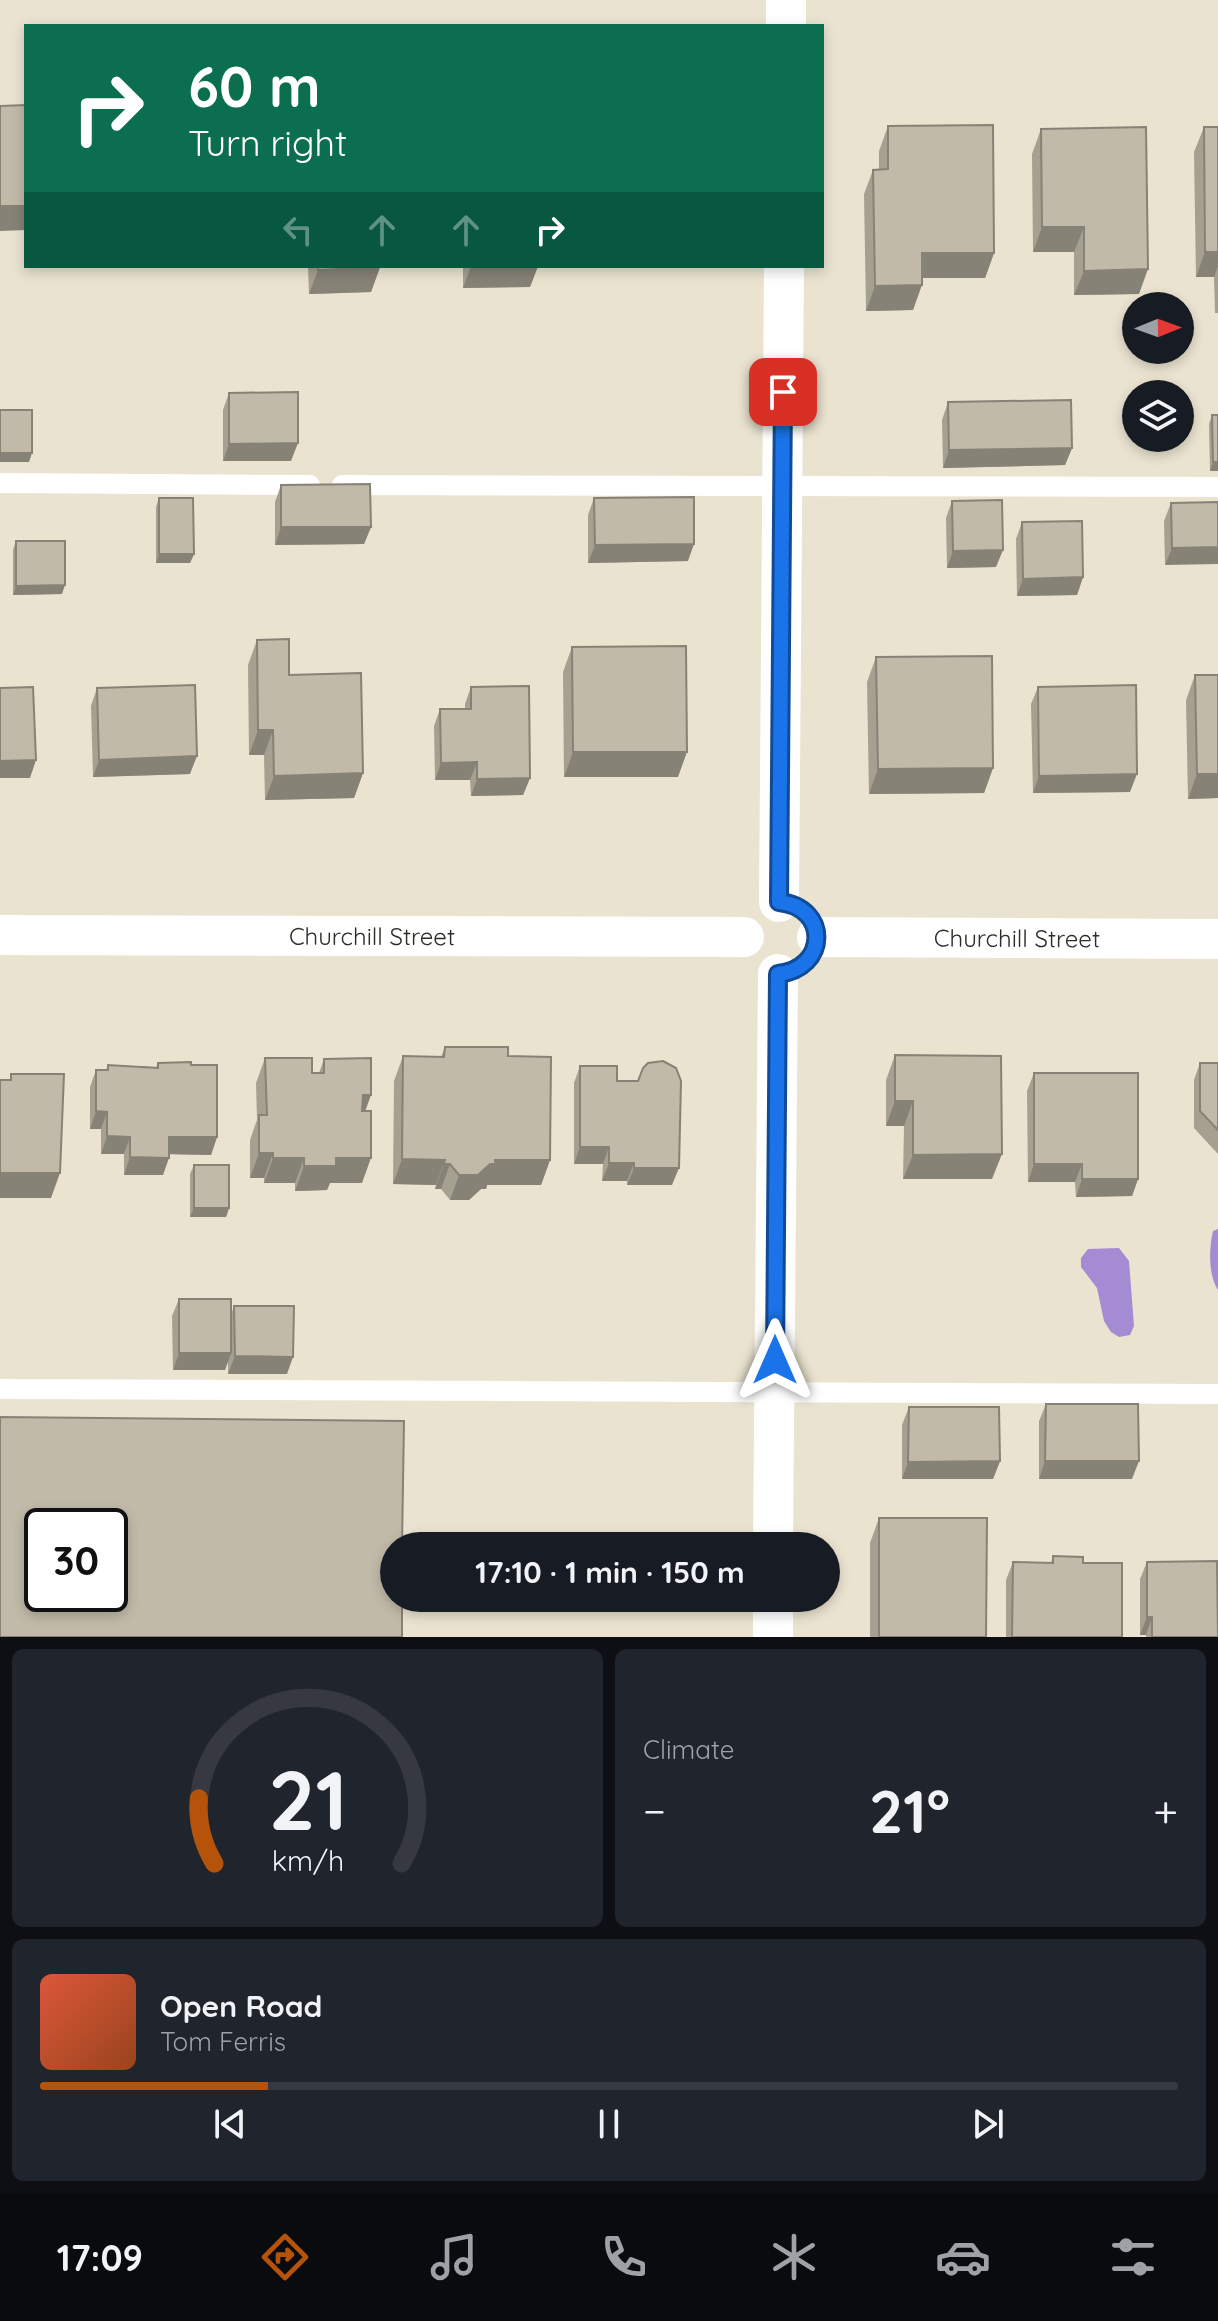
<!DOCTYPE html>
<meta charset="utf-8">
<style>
:root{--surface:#171b24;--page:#20242c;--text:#f1f3f6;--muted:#9ea1a6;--line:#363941;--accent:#b45309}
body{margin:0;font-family:Quicksand,sans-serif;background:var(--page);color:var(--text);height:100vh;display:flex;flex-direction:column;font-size:30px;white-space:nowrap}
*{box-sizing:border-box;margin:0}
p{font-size:26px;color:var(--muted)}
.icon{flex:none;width:44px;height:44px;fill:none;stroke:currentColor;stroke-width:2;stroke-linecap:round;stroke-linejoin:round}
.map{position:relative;height:1637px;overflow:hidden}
.panel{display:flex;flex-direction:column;gap:12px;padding:12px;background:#0d0f14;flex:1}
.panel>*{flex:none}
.hud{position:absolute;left:24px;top:24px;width:800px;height:244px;border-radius:0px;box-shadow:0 4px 12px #0003;background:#0b6e4f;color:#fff;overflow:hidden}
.needle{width:52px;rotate:89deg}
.controls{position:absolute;left:1122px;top:292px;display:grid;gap:16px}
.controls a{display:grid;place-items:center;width:72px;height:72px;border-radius:50%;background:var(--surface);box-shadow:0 4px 12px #0003;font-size:40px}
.speed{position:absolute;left:24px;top:1508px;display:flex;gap:16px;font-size:40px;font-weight:700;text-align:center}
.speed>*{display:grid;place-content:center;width:104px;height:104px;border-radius:50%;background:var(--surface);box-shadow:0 4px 12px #0003;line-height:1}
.speed .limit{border:4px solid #111;border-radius:12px;background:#fff;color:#111}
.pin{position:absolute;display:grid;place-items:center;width:68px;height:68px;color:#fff;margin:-34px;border-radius:16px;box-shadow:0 4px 12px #0006}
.me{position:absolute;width:88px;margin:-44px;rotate:0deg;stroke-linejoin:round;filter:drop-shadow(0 0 6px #0008)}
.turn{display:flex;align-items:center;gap:28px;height:168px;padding:0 32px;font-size:36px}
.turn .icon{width:104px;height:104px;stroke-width:2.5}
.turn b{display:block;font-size:56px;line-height:68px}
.lanes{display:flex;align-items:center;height:76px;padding:0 32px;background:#0003;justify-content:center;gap:40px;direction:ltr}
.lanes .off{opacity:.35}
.big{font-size:60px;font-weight:700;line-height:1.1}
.panel .card{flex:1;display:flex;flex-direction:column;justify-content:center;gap:12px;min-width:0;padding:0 28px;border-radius:12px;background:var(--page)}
.panel .dial{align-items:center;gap:0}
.dial svg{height:208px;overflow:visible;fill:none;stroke:var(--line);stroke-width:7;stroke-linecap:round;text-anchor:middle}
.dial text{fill:var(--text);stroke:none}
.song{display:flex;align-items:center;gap:24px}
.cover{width:96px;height:96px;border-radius:12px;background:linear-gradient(135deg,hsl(10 70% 55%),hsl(20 70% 35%))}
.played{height:8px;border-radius:4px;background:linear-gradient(90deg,var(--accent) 20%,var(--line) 20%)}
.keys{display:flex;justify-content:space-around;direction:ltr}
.heat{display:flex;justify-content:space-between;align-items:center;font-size:44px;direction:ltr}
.panel .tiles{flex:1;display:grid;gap:12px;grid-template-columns:1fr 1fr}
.card:last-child{grid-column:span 2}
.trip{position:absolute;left:380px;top:1532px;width:460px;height:80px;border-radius:40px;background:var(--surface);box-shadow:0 4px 12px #0003;font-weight:700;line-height:80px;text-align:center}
.tabs{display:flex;height:128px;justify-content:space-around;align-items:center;background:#090b0e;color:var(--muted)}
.tabs .icon{width:56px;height:56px}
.tabs .selected{color:var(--accent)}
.tabs b{font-size:36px;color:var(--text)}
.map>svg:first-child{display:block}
.water{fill:#a48bd3}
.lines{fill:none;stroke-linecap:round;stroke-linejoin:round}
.lane{stroke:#fff;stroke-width:20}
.street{stroke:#fff;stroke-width:40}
.wall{fill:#a6a090}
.shaded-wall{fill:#878276}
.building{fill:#c1baa8;stroke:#878276;stroke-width:2;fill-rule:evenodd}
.route-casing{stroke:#114b97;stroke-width:20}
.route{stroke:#1a73e8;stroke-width:14}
.labels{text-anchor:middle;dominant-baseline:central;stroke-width:8;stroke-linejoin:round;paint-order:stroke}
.street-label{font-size:24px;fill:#2f2c25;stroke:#f7f0dd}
</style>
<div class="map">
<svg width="1218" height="1637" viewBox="0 0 1218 1637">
<rect width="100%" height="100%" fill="#eae3d0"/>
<!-- water -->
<g class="water">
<path d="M1218,1229V1290C1208,1275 1209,1248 1213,1231Z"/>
<polygon points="1119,1248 1129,1261 1134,1326 1130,1335 1119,1337 1111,1332 1104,1321 1097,1288 1081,1267 1081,1258 1088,1249"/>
</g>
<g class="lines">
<!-- lane -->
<g class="lane">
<polyline points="0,483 310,485"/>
<polyline points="342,485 1218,487"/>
<polyline points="0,1389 1218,1394"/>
</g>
<!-- street -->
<g class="street">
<polyline points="786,26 786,0"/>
<polyline points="779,902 784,266"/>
<path id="s1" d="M0,935L744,937"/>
<path id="s2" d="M817,937L1218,939"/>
<polyline points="773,1546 778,974"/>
<polyline points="773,1637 773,1598"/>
</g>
</g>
<!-- wall -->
<g class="wall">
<polygon points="888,126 994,253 985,278 922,278 913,310 866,311 864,194 873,170 879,170 879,151"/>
<polygon points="1204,127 1218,127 1218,313 1215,313 1214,277 1196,277 1194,152"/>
<polygon points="1041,129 1139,294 1074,295 1074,252 1033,252 1032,154"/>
<polygon points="308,266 380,266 380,267 371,292 309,294"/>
<polygon points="463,266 538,266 530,287 463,288"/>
<polygon points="229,393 291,461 223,461 223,410"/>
<polygon points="948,402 1072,448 1065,465 943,468 942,420"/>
<polygon points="1212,415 1218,415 1218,471 1210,471 1209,424"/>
<polygon points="281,485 371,527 364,544 275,545 275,502"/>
<polygon points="159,498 194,554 190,563 156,563 156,507"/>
<polygon points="594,498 688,561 588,563 588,515"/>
<polygon points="952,501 996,567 947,568 946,518"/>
<polygon points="1218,502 1165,565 1164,521 1171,503"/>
<polygon points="1022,522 1083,577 1077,595 1017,596 1016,539"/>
<polygon points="16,541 62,594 13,595 13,550"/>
<polygon points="257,640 289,675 363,773 354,798 265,800 264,755 249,755 248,665"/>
<polygon points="572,647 678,777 564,777 563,672"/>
<polygon points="876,657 993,768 984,793 869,794 867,682"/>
<polygon points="1195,675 1218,798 1188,799 1186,700"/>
<polygon points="471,687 530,778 523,795 471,796 470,780 435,780 434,726 440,709 465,709 465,704"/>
<polygon points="1038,687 1130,792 1033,793 1031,704"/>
<polygon points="97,688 190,774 93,777 91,706"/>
<polygon points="445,1047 508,1056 550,1160 541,1185 487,1185 486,1189 481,1189 469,1200 450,1200 441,1189 435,1189 436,1185 393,1184 394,1081 403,1056 441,1057"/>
<polygon points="895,1055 992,1179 903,1179 904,1126 886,1126 886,1080"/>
<polygon points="265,1058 312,1073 319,1073 324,1059 366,1111 362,1183 330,1183 327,1190 295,1191 295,1183 264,1183 264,1178 250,1178 250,1140 257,1120 256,1083"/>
<polygon points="158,1063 191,1065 217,1137 211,1155 169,1154 163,1175 124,1175 124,1154 101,1154 101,1129 90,1129 90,1087 96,1070 106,1070 108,1065 156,1067"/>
<polygon points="1200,1063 1218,1063 1218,1154 1194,1128 1194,1080"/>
<polygon points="580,1066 617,1081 638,1081 672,1185 627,1185 627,1181 602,1181 603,1164 574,1164 574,1083"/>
<polygon points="1034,1073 1138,1179 1132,1196 1076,1197 1075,1182 1028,1182 1027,1091"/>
<polygon points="194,1165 229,1208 226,1217 190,1217 190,1174"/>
<polygon points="179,1299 231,1315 234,1306 287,1374 228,1374 228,1362 225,1370 173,1370 172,1316"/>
<polygon points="1046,1404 1132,1479 1039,1479 1039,1421"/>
<polygon points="909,1407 1000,1461 993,1479 902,1479 902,1425"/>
<polygon points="879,1518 986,1637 870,1637 870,1543"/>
<polygon points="1053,1556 1083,1563 1122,1637 1006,1637 1006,1580 1013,1562 1051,1563"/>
<polygon points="1147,1562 1217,1591 1218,1637 1146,1637 1146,1635 1140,1635 1140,1579"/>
</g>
<!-- shaded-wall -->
<g class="shaded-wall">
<polygon points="0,206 26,206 26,230 0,231"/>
<polygon points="1042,227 1084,227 1074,252 1033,252"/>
<polygon points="1205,252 1218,252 1218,266 1214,277 1196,277"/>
<polygon points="922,253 994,253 985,278 913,278"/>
<polygon points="471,266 538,266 530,287 463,288"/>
<polygon points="380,267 371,292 309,294 318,270"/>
<polygon points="1148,269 1139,294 1074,295 1084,271"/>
<polygon points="922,285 913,310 866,311 875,286"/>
<polygon points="298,443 291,461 223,461 229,444"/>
<polygon points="1072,448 1065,465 943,468 949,450"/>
<polygon points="0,453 32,453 29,462 0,462"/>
<polygon points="1213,462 1218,462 1218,471 1210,471"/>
<polygon points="281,527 371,527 364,544 275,545"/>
<polygon points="694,544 688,561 588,563 595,545"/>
<polygon points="1218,547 1218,564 1165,565 1172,548"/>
<polygon points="1003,550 996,567 947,568 953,551"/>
<polygon points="159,554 194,554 190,563 156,563"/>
<polygon points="1083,577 1077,595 1017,596 1023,579"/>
<polygon points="65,585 62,594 13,595 16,586"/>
<polygon points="258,730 273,730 264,755 249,755"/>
<polygon points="573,752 687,752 678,777 564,777"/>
<polygon points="197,756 190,774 93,777 99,760"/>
<polygon points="36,760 30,778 0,778 0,761"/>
<polygon points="477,762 470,780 435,780 441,763"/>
<polygon points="993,768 984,793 869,794 878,769"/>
<polygon points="363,773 354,798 265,800 274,776"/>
<polygon points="1137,774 1130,792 1033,793 1039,776"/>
<polygon points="1197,774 1218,774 1218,798 1188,799"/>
<polygon points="530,778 523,795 471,796 477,779"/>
<polygon points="363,1095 371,1095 362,1120"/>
<polygon points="895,1101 913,1101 904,1126 886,1126"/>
<polygon points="96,1111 107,1112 101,1129 90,1129"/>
<polygon points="107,1136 130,1137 124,1154 101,1154"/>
<polygon points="169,1137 217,1137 211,1155 163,1154"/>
<polygon points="580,1147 609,1147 603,1164 574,1164"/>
<polygon points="259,1153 273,1153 264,1178 250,1178"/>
<polygon points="1002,1154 992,1179 903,1179 913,1155"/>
<polygon points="130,1157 169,1158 163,1175 124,1175"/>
<polygon points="273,1158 304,1158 295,1183 264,1183"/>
<polygon points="336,1158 371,1158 362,1183 330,1183 327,1190 295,1191 304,1166"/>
<polygon points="402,1159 445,1160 436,1185 393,1184"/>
<polygon points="495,1160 550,1160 541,1185 487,1185 486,1189 481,1189 469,1200 450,1200 459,1175"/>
<polygon points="609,1163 634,1163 627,1181 602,1181"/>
<polygon points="444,1164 450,1164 441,1189 435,1189"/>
<polygon points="1034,1164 1082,1164 1075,1182 1028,1182"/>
<polygon points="634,1168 679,1168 672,1185 627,1185"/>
<polygon points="0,1173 60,1173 51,1198 0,1198"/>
<polygon points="1082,1179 1138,1179 1132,1196 1076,1197"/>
<polygon points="194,1208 229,1208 226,1217 190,1217"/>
<polygon points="179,1353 231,1353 225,1370 173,1370"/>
<polygon points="235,1356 293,1357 287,1374 228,1374"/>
<polygon points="1000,1461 993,1479 902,1479 908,1462"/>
<polygon points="1045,1461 1139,1461 1132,1479 1039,1479"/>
<polygon points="1147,1617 1152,1617 1146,1635 1140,1635"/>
</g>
<!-- building -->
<g class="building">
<polygon points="26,105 26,206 0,206 0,106"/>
<polygon points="993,125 994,253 922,253 922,285 875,286 873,170 888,169 888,126"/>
<polygon points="1146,127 1148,269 1084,271 1084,227 1042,227 1041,129"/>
<polygon points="1204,127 1218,127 1218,252 1205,252"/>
<polygon points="318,266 380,266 380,267 318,270"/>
<polygon points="298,392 298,443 229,444 229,393"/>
<polygon points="1071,400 1072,448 949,450 948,402"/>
<rect x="0" y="410" width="32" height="43"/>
<polygon points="1212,415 1218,415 1218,462 1213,462"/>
<polygon points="370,484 371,527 281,527 281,485"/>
<polygon points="694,497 694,544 595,545 594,498"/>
<polygon points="159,498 193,498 194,554 159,554"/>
<polygon points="1002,500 1003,550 953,551 952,501"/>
<polygon points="1218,502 1218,547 1172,548 1171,503"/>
<polygon points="1082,521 1083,577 1023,579 1022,522"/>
<polygon points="16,541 65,541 65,585 16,586"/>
<polygon points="289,639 289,675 361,673 363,773 274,776 273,730 258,730 257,640"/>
<polygon points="686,646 687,752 573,752 572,647"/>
<polygon points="992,656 993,768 878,769 876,657"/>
<polygon points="1195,675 1218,675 1218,774 1197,774"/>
<polygon points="195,685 197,756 99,760 97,688"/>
<polygon points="1136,685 1137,774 1039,776 1038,687"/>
<polygon points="529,686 530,778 477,779 477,762 441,763 440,709 471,709 471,687"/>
<polygon points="33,687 36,760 0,761 0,688"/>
<polygon points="445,1047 508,1047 508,1056 551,1057 550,1160 495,1160 495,1164 490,1164 478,1175 459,1175 450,1164 444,1164 445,1160 402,1159 403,1056 444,1057"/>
<polygon points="895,1055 1001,1056 1002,1154 913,1155 913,1101 895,1101"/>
<polygon points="265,1058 312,1058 312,1073 324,1073 324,1059 371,1058 371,1095 363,1095 362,1111 371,1111 371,1158 336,1158 336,1166 304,1166 304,1158 273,1158 273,1153 259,1153 259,1115 267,1115"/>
<polygon points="663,1061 676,1068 681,1081 679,1168 634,1168 634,1163 609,1163 609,1147 580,1147 580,1066 617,1066 617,1081 638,1081 643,1068 648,1063"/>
<polygon points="191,1062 191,1065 217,1065 217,1137 169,1137 169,1158 130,1157 130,1137 107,1136 107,1112 96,1111 96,1070 108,1070 108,1065 158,1068 158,1063"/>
<polygon points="1200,1063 1218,1063 1218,1130 1200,1111"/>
<polygon points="1034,1073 1138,1073 1138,1179 1082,1179 1082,1164 1034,1164"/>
<polygon points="11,1074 64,1074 60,1173 0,1173 0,1080 11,1080"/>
<rect x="194" y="1165" width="35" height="43"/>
<rect x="179" y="1299" width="52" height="54"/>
<polygon points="234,1306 294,1306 293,1357 235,1356"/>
<polygon points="1046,1404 1138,1404 1139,1461 1045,1461"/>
<polygon points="909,1407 999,1407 1000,1461 908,1462"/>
<path d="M0,1417L404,1421L402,1546H394V1598H402V1637H0ZM42,1526H110V1594H42Z"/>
<polygon points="879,1518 987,1518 986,1637 879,1637"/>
<polygon points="1053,1556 1083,1557 1083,1563 1122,1563 1122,1637 1012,1637 1013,1562 1053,1563"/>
<polygon points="1217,1561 1218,1637 1152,1637 1152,1617 1147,1617 1147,1562"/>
</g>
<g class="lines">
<defs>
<path id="route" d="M775,1360L778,974C828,969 830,907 779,902L783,392"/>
</defs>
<!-- route casing -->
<use href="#route" class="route-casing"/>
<!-- route -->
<use href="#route" class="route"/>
</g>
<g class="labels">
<!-- street labels -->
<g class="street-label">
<text stroke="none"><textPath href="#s1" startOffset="372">Churchill Street</textPath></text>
<text stroke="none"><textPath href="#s2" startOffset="200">Churchill Street</textPath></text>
</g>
</g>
</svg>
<div class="controls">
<a><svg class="needle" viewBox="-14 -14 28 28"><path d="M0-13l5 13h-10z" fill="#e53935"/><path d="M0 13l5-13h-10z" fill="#9ea1a6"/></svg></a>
<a><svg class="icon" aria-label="layers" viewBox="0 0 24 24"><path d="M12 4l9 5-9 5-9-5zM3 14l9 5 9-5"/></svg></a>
</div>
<div class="speed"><div class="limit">30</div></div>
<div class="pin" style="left:783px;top:392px;background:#d93025"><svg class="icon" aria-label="arrive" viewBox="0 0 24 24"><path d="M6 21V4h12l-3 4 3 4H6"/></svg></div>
<svg class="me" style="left:775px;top:1360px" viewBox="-20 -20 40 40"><path d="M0-17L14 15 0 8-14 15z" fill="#1a73e8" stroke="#fff" stroke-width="4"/></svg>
<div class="trip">17:10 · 1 min · 150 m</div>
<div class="hud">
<div class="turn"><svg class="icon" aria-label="right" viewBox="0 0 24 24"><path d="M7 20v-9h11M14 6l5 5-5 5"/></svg><div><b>60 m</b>Turn right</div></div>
<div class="lanes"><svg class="icon off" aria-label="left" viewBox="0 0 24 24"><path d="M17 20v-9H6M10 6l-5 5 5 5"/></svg><svg class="icon off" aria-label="ahead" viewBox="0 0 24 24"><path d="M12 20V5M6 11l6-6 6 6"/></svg><svg class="icon off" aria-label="ahead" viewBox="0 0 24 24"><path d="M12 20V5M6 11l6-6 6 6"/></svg><svg class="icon" aria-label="right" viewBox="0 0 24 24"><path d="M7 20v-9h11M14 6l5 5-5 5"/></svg></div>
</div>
</div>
<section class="panel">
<div class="tiles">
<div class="card dial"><svg viewBox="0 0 100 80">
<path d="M14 69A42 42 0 1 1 86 69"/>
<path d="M14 69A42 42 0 0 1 8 44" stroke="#b45309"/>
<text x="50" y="56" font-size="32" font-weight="700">21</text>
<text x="50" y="72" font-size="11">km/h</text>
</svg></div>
<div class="card"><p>Climate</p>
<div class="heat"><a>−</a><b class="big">21°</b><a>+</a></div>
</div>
<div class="card">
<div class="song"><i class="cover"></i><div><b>Open Road</b><p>Tom Ferris</p></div></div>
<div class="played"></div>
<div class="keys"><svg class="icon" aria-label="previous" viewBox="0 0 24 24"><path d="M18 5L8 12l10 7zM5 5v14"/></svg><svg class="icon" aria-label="pause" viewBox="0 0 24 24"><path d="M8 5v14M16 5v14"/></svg><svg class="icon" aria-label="next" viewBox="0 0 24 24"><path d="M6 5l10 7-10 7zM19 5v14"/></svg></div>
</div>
</div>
</section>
<nav class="tabs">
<b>17:09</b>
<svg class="icon selected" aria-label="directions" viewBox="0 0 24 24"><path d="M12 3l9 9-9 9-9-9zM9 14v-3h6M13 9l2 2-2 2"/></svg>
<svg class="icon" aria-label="music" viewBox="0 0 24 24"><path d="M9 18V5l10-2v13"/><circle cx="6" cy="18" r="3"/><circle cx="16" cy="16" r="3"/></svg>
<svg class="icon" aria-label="phone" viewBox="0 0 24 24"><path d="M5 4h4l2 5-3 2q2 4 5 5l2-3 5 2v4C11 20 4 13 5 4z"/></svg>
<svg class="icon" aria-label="climate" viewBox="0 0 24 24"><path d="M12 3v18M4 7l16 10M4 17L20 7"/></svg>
<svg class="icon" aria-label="car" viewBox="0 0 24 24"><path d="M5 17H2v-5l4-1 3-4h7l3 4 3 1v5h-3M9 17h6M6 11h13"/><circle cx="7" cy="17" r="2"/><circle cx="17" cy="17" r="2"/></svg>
<svg class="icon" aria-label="filters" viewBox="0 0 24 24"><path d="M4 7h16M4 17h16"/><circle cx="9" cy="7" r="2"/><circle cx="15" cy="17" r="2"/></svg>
</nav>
